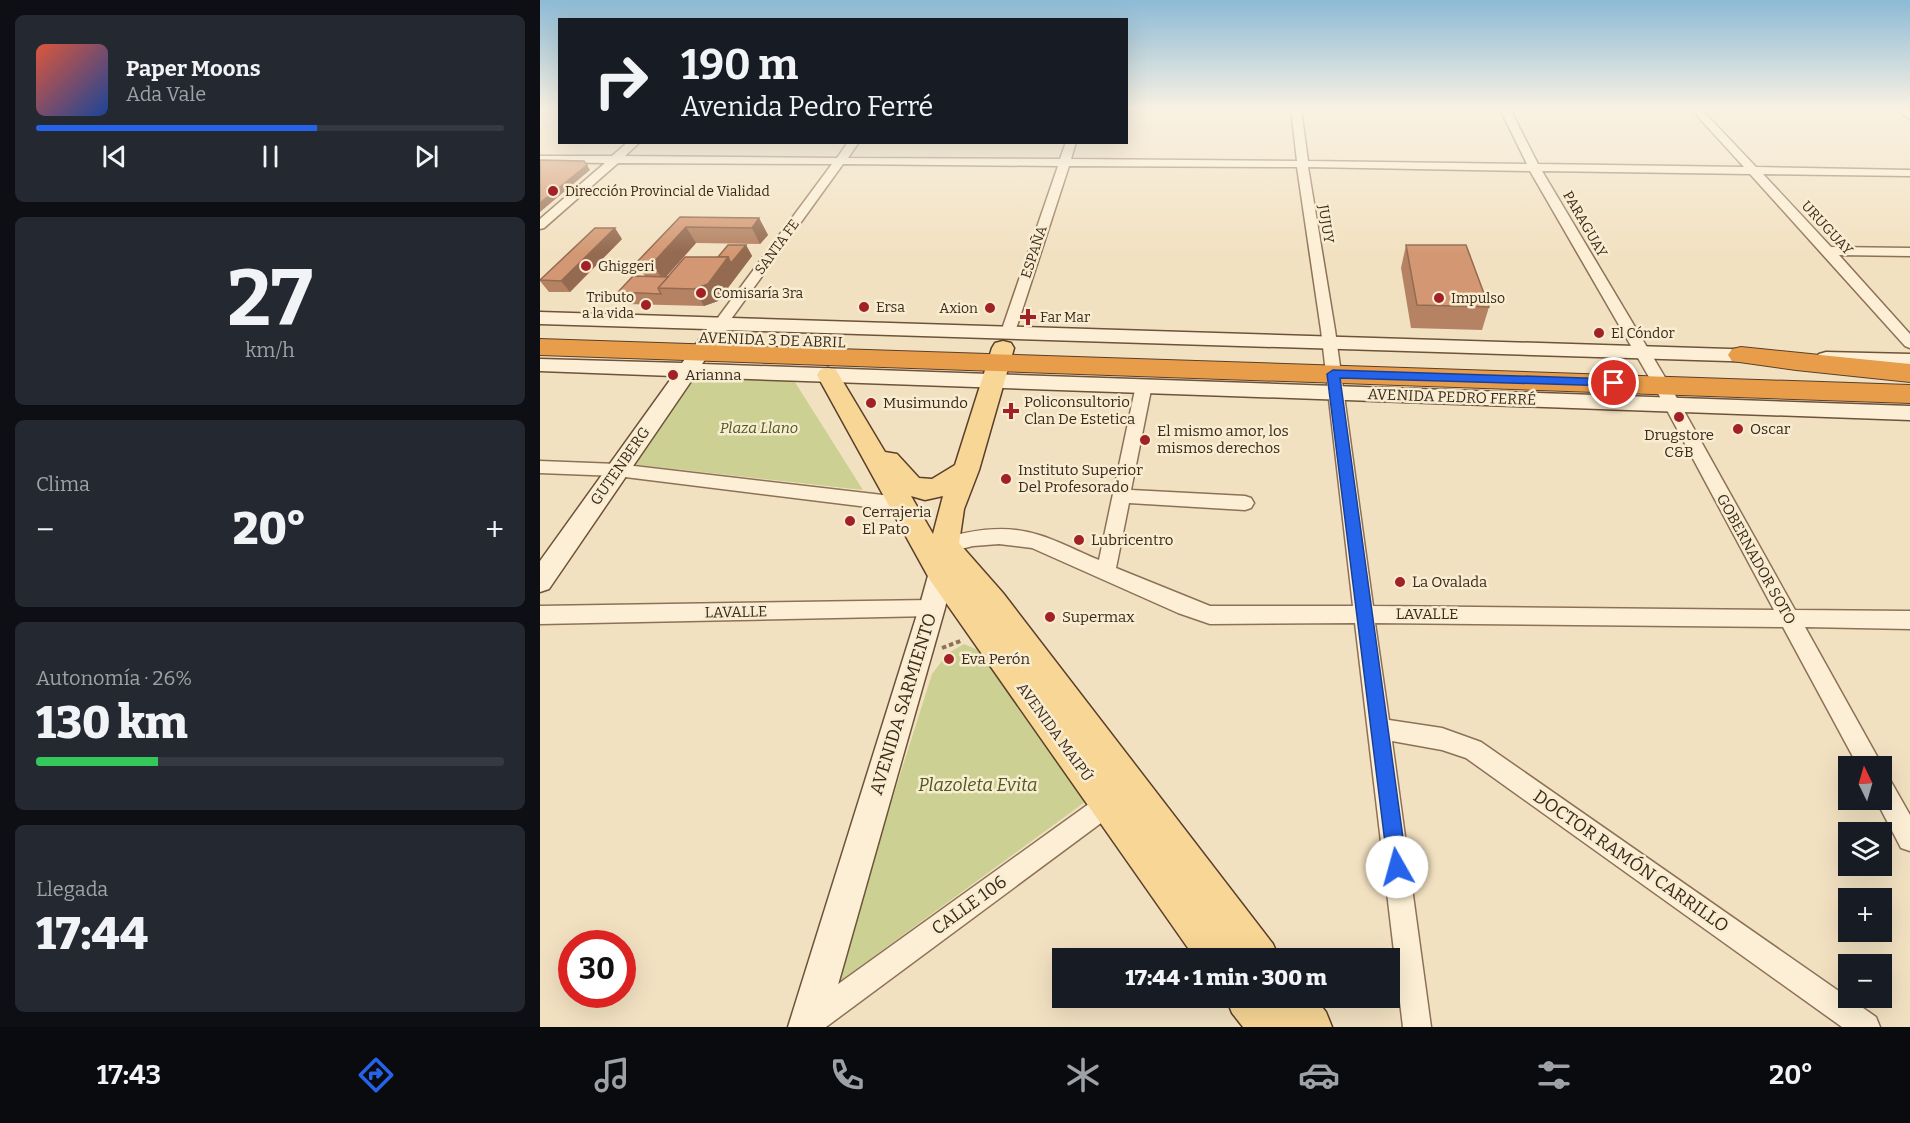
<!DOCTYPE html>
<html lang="es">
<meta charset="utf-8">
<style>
:root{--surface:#171b24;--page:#242831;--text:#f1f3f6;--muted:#9ea1a6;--line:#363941;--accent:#2563eb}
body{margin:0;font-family:Bitter,serif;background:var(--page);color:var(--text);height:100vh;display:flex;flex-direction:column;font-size:22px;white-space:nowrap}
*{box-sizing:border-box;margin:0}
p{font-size:20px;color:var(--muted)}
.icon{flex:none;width:33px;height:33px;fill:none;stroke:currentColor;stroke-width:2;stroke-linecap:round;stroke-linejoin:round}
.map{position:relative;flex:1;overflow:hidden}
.panel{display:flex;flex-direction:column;gap:15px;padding:15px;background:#0d0f14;width:540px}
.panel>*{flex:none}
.guide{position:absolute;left:18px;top:18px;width:570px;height:126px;border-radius:0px;box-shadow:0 6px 24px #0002;background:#171b24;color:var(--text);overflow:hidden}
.needle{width:39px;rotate:355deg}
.fabs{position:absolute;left:1298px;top:756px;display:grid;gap:12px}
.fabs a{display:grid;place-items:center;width:54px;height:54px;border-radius:0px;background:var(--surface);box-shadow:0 6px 24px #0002;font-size:30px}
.speed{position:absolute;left:18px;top:930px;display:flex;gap:12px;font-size:30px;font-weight:700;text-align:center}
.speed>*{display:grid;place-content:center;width:78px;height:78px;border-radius:50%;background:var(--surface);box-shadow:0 6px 24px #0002;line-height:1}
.speed .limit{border:9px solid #d22;background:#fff;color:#111}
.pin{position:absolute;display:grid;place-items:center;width:51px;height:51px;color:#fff;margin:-26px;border:3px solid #fff;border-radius:50%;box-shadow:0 2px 6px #0007}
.me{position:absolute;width:66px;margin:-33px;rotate:353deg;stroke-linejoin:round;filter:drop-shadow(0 0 4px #0008)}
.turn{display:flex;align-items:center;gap:21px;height:126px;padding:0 24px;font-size:27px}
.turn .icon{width:78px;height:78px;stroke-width:2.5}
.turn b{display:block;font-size:42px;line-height:51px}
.big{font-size:45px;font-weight:800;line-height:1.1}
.panel .tile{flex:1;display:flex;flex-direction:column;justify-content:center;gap:9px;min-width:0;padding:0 21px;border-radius:9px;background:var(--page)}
.panel .dial{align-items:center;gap:0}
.dial b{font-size:78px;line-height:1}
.song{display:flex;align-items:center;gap:18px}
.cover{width:72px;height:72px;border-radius:9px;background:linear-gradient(135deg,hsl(10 70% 55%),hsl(220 70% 35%))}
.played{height:6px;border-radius:3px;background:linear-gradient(90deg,var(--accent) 60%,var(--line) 60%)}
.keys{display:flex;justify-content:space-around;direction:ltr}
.heat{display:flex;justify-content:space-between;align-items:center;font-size:33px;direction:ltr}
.charge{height:9px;border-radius:4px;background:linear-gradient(90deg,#34c759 26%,var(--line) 0)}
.trip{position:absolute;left:512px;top:948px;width:348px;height:60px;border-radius:0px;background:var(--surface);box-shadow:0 6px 24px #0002;font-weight:800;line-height:60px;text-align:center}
.tab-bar{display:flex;height:96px;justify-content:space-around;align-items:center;background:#090b0e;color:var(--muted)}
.tab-bar .icon{width:42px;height:42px}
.tab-bar .on{color:var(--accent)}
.tab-bar b{font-size:27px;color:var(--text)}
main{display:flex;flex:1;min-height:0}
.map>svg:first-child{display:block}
.green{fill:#ccd193}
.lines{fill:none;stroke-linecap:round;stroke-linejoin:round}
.street-casing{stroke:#8d7157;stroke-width:3}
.secondary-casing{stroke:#6e523a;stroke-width:3}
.primary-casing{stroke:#5a3f2b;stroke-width:3}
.highway-casing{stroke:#5a3f2b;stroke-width:2}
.path{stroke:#8d7157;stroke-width:4;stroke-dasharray:4.5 3;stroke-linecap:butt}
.street{fill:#fcefd5;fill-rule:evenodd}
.secondary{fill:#fcefd5;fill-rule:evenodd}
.primary{fill:#f8d695;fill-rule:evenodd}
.highway{fill:#e89d4a;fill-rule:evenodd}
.wall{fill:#b58363}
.shaded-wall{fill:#946a50}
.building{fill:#d39873;stroke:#946a50;stroke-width:1.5}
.route{fill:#2563eb;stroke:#184099;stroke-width:1.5}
.poi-dot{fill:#a12127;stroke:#f8ecd1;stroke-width:2}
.labels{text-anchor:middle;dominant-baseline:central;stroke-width:5;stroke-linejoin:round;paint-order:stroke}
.far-poi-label{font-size:14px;fill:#3b2a1c;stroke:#f8ecd1;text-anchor:start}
.far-street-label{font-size:14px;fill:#3b2a1c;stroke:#f8ecd1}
.street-label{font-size:15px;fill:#3b2a1c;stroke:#f8ecd1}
.poi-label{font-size:15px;fill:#3b2a1c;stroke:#f8ecd1;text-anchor:start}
.park-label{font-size:15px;font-style:italic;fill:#4d5921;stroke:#f8ecd1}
.near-street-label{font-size:18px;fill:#3b2a1c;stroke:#f8ecd1}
.near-park-label{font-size:18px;font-style:italic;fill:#4d5921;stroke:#f8ecd1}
</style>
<main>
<section class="panel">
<div class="tile">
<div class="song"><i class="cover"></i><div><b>Paper Moons</b><p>Ada Vale</p></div></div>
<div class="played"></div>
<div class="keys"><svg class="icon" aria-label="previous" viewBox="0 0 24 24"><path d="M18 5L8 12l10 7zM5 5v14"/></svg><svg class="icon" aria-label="pause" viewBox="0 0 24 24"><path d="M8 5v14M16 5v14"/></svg><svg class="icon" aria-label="next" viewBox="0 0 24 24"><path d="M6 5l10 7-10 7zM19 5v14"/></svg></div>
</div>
<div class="tile dial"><b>27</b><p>km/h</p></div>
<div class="tile"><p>Clima</p>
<div class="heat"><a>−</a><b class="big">20°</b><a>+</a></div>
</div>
<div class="tile"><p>Autonomía · 26%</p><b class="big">130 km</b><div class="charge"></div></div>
<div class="tile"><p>Llegada</p><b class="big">17:44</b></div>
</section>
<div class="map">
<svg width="1370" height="1027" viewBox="0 0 1370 1027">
<rect width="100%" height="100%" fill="#f2e1c1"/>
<!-- green -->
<g class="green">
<polygon points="151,377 253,379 323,490 90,464"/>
<polygon points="424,644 438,650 545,802 293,986 392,674 408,653"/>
</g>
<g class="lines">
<defs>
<g id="street">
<path d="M751,109H761L768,161L987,164L960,109H970L998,164L1204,167L1151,109H1161L1216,167L1370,170V176L1223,174L1291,247L1370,248V256L1299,255L1370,334V348L1365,346L1210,174L1002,171L1129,384L1255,610L1370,611V629L1265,627L1338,758L1342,766L1341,767L1318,766L1243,627L835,623L849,720L902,728L941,742L1336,1017L1340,1027H1302L926,758L902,750L852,741L891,1027H863L815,623L670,624L638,613L492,548L459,544L433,546L396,555L389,553L387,548L389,543C424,531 464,523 499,535C519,541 539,552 559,560L596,385L604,380L612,385L591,490L705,496L711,498L714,503L711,508L705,510L589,503L576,568L670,606H813L781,330L757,167L529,166L475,332L468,336L461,332L518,166L303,164L186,326L181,327L174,323L292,164L78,163L4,228L0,229V219L65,163L0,162V156H72L88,142H100L85,156L297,158L308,142H319L308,158L520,159L526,142H536L531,159L757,161ZM768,167L990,171L1113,384L1234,610L833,606L795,330Z"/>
<polygon points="1355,109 1366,109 1370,111 1370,119"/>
<polygon points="0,461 77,464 360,497 366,499 369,504 366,509 360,511 77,476 0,473"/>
<polygon points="392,600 399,602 402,608 399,614 392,616 0,624 0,606"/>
<polygon points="1341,774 1349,778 1370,815 1370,851 1361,848 1336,800 1341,800"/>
<polygon points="572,789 580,793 584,801 580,809 286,1027 261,1027 258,1020 262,1010 564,793"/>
</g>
<g id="secondary">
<polygon points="0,312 1221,350 1228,352 1231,356 1228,360 1221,362 186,330 162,364 1370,406 1370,420 154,377 9,589 0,592 0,561 133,376 0,371 0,359 142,363 167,329 0,324"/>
<polygon points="1286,352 1370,354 1370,366 1279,362 1276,358 1279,354"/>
<polygon points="400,562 409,565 413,572 405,608 286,1027 248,1027 379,608 391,565"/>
</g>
<g id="primary">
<path d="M463,341L471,343L474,348L439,470L424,509L419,543L463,593L733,944L739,958H655L390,580L277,375L280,370L288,368L296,370L345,452L357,454L379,478L392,479L415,465L452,348L455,343ZM371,496L385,500L403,496L393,534Z"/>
<polygon points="686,998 775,998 786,1012 792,1027 703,1027 692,1013"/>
</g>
<g id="highway">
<polygon points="0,339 1370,385 1370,403 0,355"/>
<polygon points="1201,347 1370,364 1370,382 1256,370 1192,361 1188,355 1192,349"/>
</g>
</defs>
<!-- street casing -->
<use href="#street" class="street-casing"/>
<!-- secondary casing -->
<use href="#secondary" class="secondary-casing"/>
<!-- primary casing -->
<use href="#primary" class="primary-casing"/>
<!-- highway casing -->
<use href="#highway" class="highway-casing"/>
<!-- path -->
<polyline class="path" points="402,648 423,640"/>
<!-- street -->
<use href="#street" class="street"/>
<!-- secondary -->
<use href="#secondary" class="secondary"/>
<!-- primary -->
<use href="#primary" class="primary"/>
<!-- highway -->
<use href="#highway" class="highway"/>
</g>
<!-- wall -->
<g class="wall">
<polygon points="140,217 219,218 228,235 220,244 156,243 126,277 178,257 206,245 212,256 178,301 164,306 86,304 78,292 105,276 96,263"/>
<polygon points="82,239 30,292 9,292 0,281 0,280"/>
<polygon points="866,245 949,307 942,330 871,328 861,268"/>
</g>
<!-- shaded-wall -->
<g class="shaded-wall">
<polygon points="47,165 50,170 0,212 0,203"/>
<polygon points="219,218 228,235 220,244 212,228"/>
<polygon points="146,227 156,243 123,280 112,264"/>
<polygon points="75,228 82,239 30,292 21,281"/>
<polygon points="206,245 212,256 178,301 164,306 154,289 188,257"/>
</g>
<!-- building -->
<g class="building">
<polygon points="0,160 44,161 47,165 0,203"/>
<polygon points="140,217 219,218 212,228 146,227 112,264 96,263"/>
<polygon points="55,228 75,228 21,281 0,280"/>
<polygon points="188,245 206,245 191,263 188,257 178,257"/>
<polygon points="866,245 926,245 949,307 877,305"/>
<polygon points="145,257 188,257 168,284 154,289 118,288"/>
<polygon points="93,276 128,277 118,288 121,294 78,292"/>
</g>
<!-- sky -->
<linearGradient id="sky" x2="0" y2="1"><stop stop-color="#8dbad5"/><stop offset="0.43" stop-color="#f9f2e3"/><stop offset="1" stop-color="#f9f2e3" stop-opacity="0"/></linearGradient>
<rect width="1370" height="253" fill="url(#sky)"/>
<!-- route -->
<polygon class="route" points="793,370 1074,379 1080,383 1074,386 800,378 867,867 864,873 857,876 851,873 848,867 787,374"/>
<!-- markers -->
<g class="poi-dot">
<circle cx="13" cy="191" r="6"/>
<circle cx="46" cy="266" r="6"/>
<circle cx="161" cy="293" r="6"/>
<circle cx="899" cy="298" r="6"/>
<circle cx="106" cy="305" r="6"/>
<circle cx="324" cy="307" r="6"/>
<circle cx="450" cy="308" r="6"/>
<path d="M485 308h6v6h6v6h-6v6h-6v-6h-6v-6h6z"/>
<circle cx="1059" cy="333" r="6"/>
<circle cx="133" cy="375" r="6"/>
<circle cx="331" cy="403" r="6"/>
<path d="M468 402h6v6h6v6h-6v6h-6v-6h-6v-6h6z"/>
<circle cx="1139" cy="417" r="6"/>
<circle cx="1198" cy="429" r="6"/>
<circle cx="605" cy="440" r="6"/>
<circle cx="466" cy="479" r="6"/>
<circle cx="310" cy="521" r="6"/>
<circle cx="539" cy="540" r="6"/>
<circle cx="860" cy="582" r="6"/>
<circle cx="510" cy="617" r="6"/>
<circle cx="409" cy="659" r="6"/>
</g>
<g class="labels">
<!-- far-poi labels -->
<g class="far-poi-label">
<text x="25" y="191">Dirección Provincial de Vialidad</text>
<text x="58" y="266">Ghiggeri</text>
<text x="173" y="293">Comisaría 3ra</text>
<text x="94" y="297" text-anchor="end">Tributo<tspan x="94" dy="16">a la vida</tspan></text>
<text x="911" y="298">Impulso</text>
<text x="336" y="307">Ersa</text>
<text x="438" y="308" text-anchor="end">Axion</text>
<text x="500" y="317">Far Mar</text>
<text x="1071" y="333">El Cóndor</text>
</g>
<!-- far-street labels -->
<g class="far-street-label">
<text transform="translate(786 224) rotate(81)">JUJUY</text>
<text transform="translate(1045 224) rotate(60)">PARAGUAY</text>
<text transform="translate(1287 228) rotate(47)">URUGUAY</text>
<text transform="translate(237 247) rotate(-54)">SANTA FE</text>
<text transform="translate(494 252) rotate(-72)">ESPAÑA</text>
</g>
<!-- street labels -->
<g class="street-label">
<text transform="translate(232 340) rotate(2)">AVENIDA 3 DE ABRIL</text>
<text transform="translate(912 397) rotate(2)">AVENIDA PEDRO FERRÉ</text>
<text transform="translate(80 466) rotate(-55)">GUTENBERG</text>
<text transform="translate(1216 559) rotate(61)">GOBERNADOR SOTO</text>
<text transform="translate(196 612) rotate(-1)">LAVALLE</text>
<text x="887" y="614">LAVALLE</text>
<text transform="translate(515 732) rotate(54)">AVENIDA MAIPÚ</text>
</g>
<!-- poi labels -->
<g class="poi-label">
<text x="145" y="375">Arianna</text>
<text x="484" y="402">Policonsultorio<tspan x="484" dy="17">Clan De Estetica</tspan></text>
<text x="343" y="403">Musimundo</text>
<text x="1210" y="429">Oscar</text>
<text x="617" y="431">El mismo amor, los<tspan x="617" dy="17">mismos derechos</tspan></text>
<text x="1139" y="435" text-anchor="middle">Drugstore<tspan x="1139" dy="17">C&amp;B</tspan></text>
<text x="478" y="470">Instituto Superior<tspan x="478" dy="17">Del Profesorado</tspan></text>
<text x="322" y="512">Cerrajeria<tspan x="322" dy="17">El Pato</tspan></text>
<text x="551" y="540">Lubricentro</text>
<text x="872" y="582">La Ovalada</text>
<text x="522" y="617">Supermax</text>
<text x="421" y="659">Eva Perón</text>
</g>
<!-- park labels -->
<g class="park-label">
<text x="219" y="428">Plaza Llano</text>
</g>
<!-- near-street labels -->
<g class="near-street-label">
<text transform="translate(363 704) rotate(-73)">AVENIDA SARMIENTO</text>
<text transform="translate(1091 861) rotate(35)">DOCTOR RAMÓN CARRILLO</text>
<text transform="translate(429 905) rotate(-36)">CALLE 106</text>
</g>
<!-- near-park labels -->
<g class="near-park-label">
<text x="438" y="785">Plazoleta Evita</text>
</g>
</g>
</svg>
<div class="fabs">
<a><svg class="needle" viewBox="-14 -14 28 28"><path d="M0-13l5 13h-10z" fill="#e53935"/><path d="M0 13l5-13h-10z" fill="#9ea1a6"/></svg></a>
<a><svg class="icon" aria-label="layers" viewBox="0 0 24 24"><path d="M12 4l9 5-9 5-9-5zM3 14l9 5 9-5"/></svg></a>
<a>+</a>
<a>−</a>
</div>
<div class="speed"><div class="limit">30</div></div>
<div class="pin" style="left:1074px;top:383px;background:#d93025"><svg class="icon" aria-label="arrive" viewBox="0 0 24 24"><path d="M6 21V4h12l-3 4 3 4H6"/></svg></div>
<svg class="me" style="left:857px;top:867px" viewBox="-20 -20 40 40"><circle r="19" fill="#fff"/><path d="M0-13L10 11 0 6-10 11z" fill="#2563eb"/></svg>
<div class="trip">17:44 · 1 min · 300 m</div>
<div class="guide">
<div class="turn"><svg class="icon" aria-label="right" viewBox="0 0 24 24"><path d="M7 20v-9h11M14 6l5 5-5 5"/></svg><div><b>190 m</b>Avenida Pedro Ferré</div></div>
</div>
</div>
</main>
<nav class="tab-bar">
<b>17:43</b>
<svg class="icon on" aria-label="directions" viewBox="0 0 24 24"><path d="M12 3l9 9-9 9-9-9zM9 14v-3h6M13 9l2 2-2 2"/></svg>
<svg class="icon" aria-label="music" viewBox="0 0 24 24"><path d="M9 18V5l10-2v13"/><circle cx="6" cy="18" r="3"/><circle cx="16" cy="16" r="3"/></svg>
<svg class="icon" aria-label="phone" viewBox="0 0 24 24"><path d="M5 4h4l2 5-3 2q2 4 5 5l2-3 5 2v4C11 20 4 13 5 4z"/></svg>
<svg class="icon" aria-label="climate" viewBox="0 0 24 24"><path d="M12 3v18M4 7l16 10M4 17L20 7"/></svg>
<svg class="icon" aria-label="car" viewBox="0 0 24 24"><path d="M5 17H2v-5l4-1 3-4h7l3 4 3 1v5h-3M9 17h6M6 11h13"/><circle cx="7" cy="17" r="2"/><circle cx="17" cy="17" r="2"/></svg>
<svg class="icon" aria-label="filters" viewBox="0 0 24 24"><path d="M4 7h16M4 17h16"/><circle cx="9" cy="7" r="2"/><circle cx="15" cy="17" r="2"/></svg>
<b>20°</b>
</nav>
